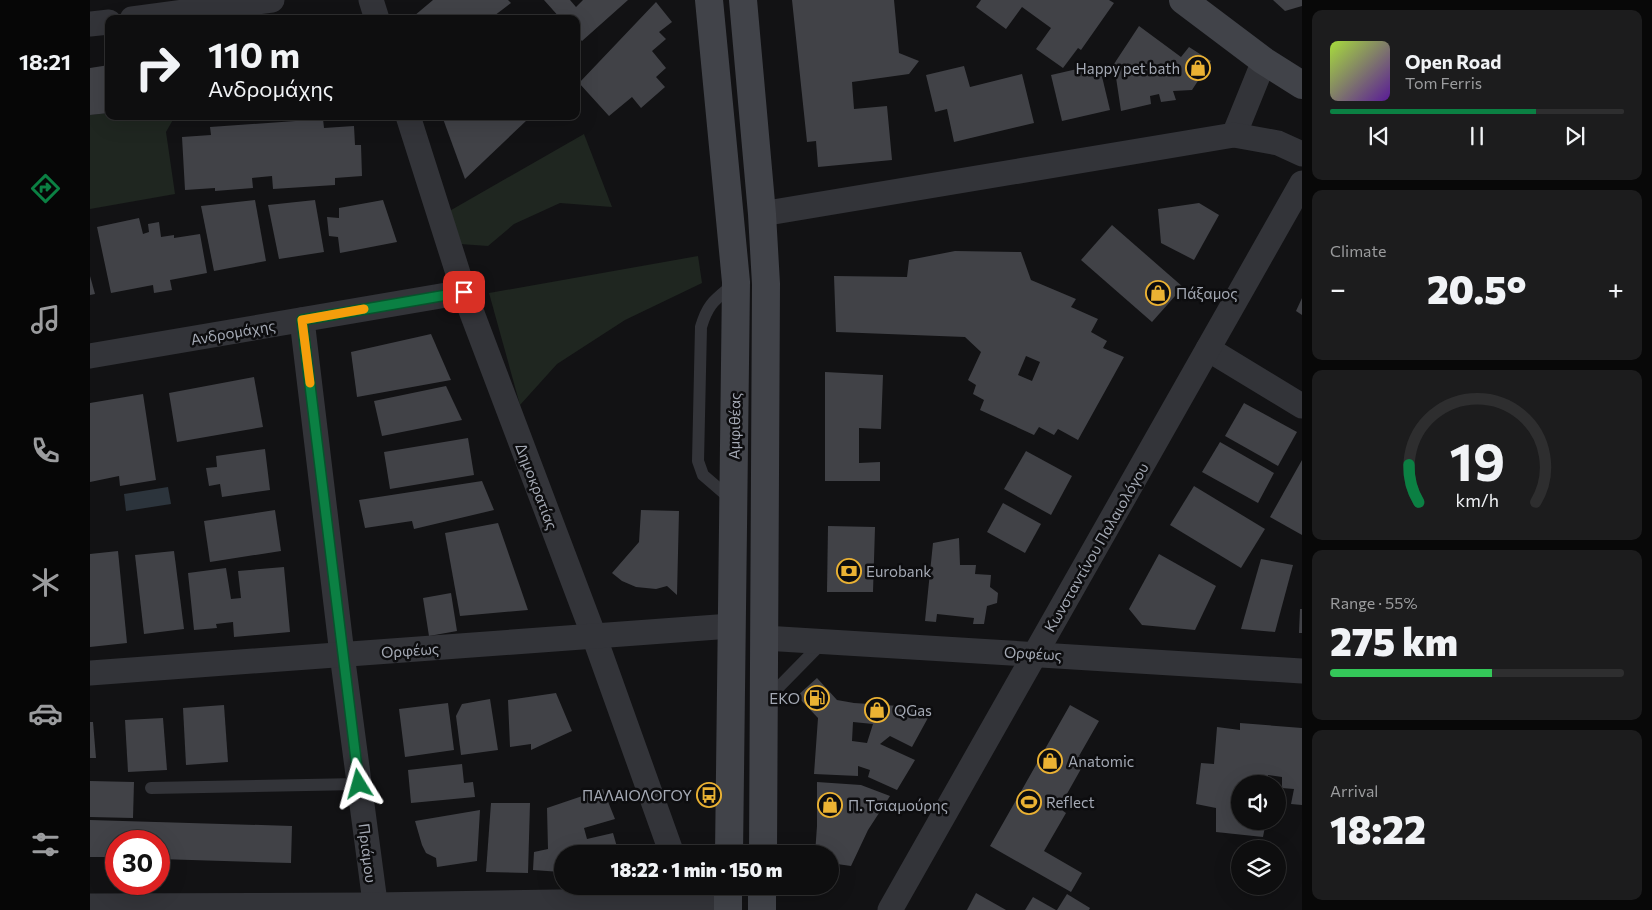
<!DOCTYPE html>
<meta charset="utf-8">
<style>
:root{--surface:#0e0e0f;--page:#1c1c1d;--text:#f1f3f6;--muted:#9b9c9e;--line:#2e2e2f;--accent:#0b8043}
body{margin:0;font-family:Commissioner,sans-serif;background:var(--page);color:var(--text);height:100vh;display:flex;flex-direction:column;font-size:19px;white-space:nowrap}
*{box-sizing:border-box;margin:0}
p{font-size:16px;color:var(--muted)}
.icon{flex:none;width:28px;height:28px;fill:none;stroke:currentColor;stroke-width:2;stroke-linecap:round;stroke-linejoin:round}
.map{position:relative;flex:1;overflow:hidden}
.sheet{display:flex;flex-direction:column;gap:10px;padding:10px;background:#080808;width:350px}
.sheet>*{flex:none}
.guide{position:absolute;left:15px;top:15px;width:475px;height:105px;border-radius:10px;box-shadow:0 5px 20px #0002,0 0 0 1px var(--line);background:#0e0e0f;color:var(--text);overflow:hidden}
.tools{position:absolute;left:1141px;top:775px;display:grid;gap:10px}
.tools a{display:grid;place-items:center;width:55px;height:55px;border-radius:50%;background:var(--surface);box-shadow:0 5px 20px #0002,0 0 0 1px var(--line);font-size:25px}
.speed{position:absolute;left:15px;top:830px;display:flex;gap:10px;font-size:25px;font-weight:700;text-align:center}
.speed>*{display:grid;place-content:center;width:65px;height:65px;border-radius:50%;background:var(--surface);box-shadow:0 5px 20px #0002,0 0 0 1px var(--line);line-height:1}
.speed .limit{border:8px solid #d22;background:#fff;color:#111}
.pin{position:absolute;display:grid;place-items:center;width:42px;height:42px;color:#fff;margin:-21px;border-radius:10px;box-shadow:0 2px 8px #0006}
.me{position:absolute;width:55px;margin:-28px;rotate:352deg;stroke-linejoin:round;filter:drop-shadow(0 0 4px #0008)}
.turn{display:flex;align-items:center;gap:18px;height:105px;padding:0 20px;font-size:22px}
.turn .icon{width:65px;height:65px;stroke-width:2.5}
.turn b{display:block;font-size:35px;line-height:42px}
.big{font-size:38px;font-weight:800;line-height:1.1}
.sheet .tile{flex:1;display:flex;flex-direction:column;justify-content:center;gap:8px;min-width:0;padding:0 18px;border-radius:10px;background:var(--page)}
.sheet .dial{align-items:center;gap:0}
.dial svg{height:130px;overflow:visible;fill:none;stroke:var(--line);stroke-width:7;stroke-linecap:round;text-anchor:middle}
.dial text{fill:var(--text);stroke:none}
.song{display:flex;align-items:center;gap:15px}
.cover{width:60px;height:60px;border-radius:8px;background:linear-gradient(135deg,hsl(80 70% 55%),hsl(270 70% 35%))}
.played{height:5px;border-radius:2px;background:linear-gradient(90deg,var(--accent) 70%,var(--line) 70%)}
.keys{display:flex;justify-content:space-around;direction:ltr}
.heat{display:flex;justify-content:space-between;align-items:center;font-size:28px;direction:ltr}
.charge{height:8px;border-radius:4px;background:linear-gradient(90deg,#34c759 55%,var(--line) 0)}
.trip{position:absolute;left:464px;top:845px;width:285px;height:50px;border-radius:25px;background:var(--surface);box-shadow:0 5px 20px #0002,0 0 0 1px var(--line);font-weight:800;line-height:50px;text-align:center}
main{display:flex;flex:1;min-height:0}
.tabs{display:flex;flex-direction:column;width:90px;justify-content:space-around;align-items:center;background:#060606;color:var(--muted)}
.tabs .icon{width:35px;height:35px}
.tabs .on{color:var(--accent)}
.tabs b{font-size:22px;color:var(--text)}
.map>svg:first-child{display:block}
.green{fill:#1f2620}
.water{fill:#2c343c}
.building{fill:#414247;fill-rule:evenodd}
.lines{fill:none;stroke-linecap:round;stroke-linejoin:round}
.lane{stroke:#333439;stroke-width:12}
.street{stroke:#333439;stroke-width:25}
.secondary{stroke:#414349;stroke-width:28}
.route-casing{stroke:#07532c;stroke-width:12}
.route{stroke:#0b8043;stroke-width:9}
.slow{stroke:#f59e0b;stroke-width:9}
.labels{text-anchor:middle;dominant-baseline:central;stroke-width:5;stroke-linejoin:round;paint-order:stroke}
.poi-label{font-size:15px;fill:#a4a9b4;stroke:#0d0d0f;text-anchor:start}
.street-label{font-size:15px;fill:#a4a9b4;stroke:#0d0d0f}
</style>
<main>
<nav class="tabs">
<b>18:21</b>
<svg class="icon on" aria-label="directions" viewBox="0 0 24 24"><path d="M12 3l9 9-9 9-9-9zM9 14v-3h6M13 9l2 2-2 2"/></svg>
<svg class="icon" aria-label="music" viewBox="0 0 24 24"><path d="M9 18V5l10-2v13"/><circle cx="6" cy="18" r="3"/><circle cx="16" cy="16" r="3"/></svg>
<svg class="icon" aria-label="phone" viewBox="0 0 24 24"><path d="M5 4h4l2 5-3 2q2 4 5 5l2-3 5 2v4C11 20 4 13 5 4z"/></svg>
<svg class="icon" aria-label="climate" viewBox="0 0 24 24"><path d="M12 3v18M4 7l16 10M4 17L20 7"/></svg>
<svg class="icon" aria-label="car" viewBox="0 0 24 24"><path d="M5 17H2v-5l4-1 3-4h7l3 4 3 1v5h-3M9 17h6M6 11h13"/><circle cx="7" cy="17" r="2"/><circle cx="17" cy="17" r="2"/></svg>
<svg class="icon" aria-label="filters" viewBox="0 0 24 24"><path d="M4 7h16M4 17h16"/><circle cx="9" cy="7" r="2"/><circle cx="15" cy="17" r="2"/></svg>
</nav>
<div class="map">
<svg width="1212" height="910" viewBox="0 0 1212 910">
<rect width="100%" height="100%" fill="#121214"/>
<!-- green -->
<g class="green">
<polygon points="19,113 19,116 85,116 76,132 85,194 0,209 0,115"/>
<polygon points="494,134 522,207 470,203 424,224 398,246 370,244 356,213"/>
<polygon points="608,256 612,283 535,320 467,364 430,405 399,293"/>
</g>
<!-- water -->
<polygon class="water" points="78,487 81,504 36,511 34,494"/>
<!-- building -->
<g class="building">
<polygon points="343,0 418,0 421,3 400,19 324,19 324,16"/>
<polygon points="454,0 480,0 486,7 493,0 538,0 492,41 486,35 486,19 471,19"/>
<polygon points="702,0 804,0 809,53 829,61 819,74 762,82 764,109 797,106 802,160 728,167 726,141 717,142"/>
<polygon points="891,0 1019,0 1024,3 991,50 988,48 973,68 946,49 961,28 932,7 916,29 886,7"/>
<polygon points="1183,0 1212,0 1212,6 1195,11"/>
<polygon points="566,2 582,22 569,32 576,39 562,51 576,68 566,77 575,87 551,108 542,97 519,116 489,83"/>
<polygon points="1049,26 1091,57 1099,47 1121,61 1102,90 1083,91 1086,100 1071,102 1069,94 1060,96 1061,104 1031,111 1024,64"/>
<polygon points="1009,64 1020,110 972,121 961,75"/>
<polygon points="19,65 19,113 0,115 0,68"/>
<polygon points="874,66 880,87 932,74 944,123 864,142 857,109 845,112 836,75"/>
<polygon points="352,116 434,116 437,120 375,179"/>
<polygon points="233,119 234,128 264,126 265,145 271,145 272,176 245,178 245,185 183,189 182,176 162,178 163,188 125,191 125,188 95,190 92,137 121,135 120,127"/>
<polygon points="165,200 176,261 124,271 111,206"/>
<polygon points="225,200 234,252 189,259 178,205"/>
<polygon points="293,200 307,242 250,253 248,237 239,236 237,217 249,218 249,208"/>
<polygon points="1109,203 1129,215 1104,260 1071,243 1068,209"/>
<polygon points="49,218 53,234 59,232 58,224 69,222 71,237 84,235 84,238 110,234 117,273 80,280 82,290 64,293 63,285 21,293 7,227"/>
<polygon points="1022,225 1093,287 1062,322 991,260"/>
<path d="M865,251L931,252L941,280L986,299L981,307L1008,319L1001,332L1017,341L1013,348L1034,357L988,440L968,429L964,435L949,427L944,435L890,410L894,400L883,394L886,385L878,380L891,352L875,337L746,332L744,276L817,277L819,260ZM936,356L950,362L942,381L928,375Z"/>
<polygon points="0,276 5,294 0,295"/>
<polygon points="1212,298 1212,315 1206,311"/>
<polygon points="341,334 361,380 267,397 261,352"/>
<polygon points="735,372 793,375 791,429 769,428 769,463 790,462 790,481 735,481"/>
<polygon points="164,377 173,427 87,442 79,393"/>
<polygon points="356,386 372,420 292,436 284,401"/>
<polygon points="53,394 66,480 30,486 29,476 0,482 0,403"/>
<polygon points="1154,403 1207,432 1188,466 1135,436"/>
<polygon points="378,438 384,475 300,489 294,452"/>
<polygon points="1130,442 1184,473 1168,503 1112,472"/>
<polygon points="175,449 180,490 132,497 130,484 119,486 116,468 127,467 126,456"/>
<polygon points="936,451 982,476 961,515 914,489"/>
<polygon points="1212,460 1212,535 1180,517"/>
<polygon points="392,481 404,510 324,529 322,521 275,528 269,500"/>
<polygon points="1104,486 1175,529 1151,568 1080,525"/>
<polygon points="913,503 951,524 935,553 897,532"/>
<polygon points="185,510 191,551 120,562 114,521"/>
<polygon points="551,510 589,511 587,595 577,586 566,589 546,587 532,581 522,573 549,542"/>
<polygon points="408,523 438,610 370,616 355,533"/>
<polygon points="738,526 785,527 783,592 737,592"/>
<polygon points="869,538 870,565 886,565 885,574 901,575 900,587 908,593 907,603 897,606 894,624 883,624 884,618 847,614 846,622 835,621 843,543"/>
<polygon points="28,551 37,643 0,647 0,554"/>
<polygon points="84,551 94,629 54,634 45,555"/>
<polygon points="1069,554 1126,586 1105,630 1052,625 1039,609"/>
<polygon points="1171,559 1203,565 1185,632 1151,629"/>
<polygon points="194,567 200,632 144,637 143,622 126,624 127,628 104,630 98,573 136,568 141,599 151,598 148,571"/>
<polygon points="361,593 367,631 339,636 333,598"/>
<polygon points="1210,609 1212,609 1212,633 1209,633"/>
<path d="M727,678L747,700L764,703L824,707L839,716L822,747L800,736L790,744L825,760L807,790L778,777L780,770L768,766V776L724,774L728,718L707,696ZM763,722L783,724L777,743L762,741Z"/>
<polygon points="466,693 482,731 441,750 441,744 420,747 418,700"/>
<polygon points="400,699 408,750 371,755 366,716 372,704"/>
<polygon points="358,703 364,750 315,757 309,709"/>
<polygon points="134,705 138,762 96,765 93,708"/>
<polygon points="980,705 1009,721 989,756 996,760 969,808 976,813 954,851 992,873 981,892 900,846"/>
<polygon points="73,718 77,770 38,772 35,720"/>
<polygon points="0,722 3,722 6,758 0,758"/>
<polygon points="1150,723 1212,728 1212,805 1201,804 1204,789 1192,788 1192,777 1178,775 1178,784 1150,784 1150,821 1176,821 1173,837 1126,832 1126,808 1106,804 1111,763 1124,764 1127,727 1150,730"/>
<polygon points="372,764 374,783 383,782 385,797 321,803 318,770"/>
<polygon points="0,781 44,782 43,818 0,817"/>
<polygon points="727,782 771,785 800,796 778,830 761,866 740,863 740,854 725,854 727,826"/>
<polygon points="513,789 525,819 494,828 497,839 523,833 529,854 472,854 472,879 469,879 471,872 443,870 444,852 458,849 457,808"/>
<polygon points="401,803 440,803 438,873 396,872"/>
<polygon points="390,810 387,861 347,867 346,858 336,853 332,845 325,821"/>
<polygon points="0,820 202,826 201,863 69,859 69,841 26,841 26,857 0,857"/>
<polygon points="886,893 916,910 877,910"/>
<polygon points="977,894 1000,908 999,910 967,910"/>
<polygon points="943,897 966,910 935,910"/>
</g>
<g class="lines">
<!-- lane -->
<g class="lane">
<path d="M642,500L613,475L608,461L611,327C618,303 625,300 644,284"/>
<polyline points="677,699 733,642"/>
<polyline points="61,788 269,784"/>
</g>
<!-- street -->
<g class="street">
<polyline points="281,0 287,19"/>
<polyline points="42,19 182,0"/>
<polyline points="0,24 19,22"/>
<polyline points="318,116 374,292 504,636 582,854"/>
<polyline points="1144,135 1174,61"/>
<polyline points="672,214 1144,135 1188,143 1212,154"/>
<polyline points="212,320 252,654 286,910"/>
<polyline points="1118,349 1212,406"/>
<polyline points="0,356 374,292"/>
<polyline points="674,638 1212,671"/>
<polyline points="0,673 641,626"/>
<polyline points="0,906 285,905 598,900 626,908 629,910"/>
<polyline points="800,910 1212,183"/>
</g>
<!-- secondary -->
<g class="secondary">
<polyline points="619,0 646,282 639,854"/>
<polyline points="653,0 672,214 676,284 673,854"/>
<polyline points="1093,0 1174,61 1212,85"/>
<polyline points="638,910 638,886"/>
<polyline points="672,910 672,886"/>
</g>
</g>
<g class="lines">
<defs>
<polyline id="route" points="269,784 212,320 374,292"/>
</defs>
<!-- route casing -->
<use href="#route" class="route-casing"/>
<!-- route -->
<use href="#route" class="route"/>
<!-- slow -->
<polyline class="slow" points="220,383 212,320 274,309"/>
</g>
<!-- icons -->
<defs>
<symbol id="shop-ring" viewBox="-11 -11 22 22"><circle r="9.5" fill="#0d0d0f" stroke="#ebb233" stroke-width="1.5"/><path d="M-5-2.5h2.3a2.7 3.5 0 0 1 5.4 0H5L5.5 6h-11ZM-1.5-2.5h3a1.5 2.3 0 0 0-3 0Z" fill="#ebb233"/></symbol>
<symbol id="bank-ring" viewBox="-11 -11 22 22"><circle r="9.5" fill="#0d0d0f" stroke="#ebb233" stroke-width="1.5"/><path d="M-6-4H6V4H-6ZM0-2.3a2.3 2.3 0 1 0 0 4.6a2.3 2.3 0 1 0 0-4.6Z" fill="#ebb233"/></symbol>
<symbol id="fuel-ring" viewBox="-11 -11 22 22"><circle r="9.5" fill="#0d0d0f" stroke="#ebb233" stroke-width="1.5"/><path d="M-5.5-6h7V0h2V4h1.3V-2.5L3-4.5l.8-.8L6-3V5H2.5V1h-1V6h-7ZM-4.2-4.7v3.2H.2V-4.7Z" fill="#ebb233"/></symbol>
<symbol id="bus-ring" viewBox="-11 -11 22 22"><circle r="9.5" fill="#0d0d0f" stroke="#ebb233" stroke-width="1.5"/><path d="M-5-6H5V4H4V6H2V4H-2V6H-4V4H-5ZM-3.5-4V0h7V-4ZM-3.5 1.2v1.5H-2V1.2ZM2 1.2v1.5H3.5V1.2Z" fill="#ebb233"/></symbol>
<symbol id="stadium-ring" viewBox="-11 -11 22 22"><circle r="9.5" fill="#0d0d0f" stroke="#ebb233" stroke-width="1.5"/><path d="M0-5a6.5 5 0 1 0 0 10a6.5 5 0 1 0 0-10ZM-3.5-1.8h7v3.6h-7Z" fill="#ebb233"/></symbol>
</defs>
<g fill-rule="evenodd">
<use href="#shop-ring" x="1094" y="54" width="28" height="28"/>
<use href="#shop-ring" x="1054" y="279" width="28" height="28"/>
<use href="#bank-ring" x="745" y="557" width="28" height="28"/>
<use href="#fuel-ring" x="713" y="684" width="28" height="28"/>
<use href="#shop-ring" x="773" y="696" width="28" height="28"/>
<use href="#shop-ring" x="946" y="747" width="28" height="28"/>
<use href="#bus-ring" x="605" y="781" width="28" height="28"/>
<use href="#stadium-ring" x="925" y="788" width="28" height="28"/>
<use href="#shop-ring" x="726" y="791" width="28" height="28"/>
</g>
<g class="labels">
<!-- poi labels -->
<g class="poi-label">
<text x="1090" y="68" text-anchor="end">Happy pet bath</text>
<text x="1086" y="293">Πάξαμος</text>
<text x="776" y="571">Eurobank</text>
<text x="710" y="698" text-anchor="end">EKO</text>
<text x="804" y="710">QGas</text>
<text x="978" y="761">Anatomic</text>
<text x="602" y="795" text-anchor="end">ΠΑΛΑΙΟΛΟΓΟΥ</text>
<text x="956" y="802">Reflect</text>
<text x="758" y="805">Π. Τσιαμούρης</text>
</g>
<!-- street labels -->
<g class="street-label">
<text transform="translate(143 332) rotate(-10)">Ανδρομάχης</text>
<text transform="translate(644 426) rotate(-89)">Αμφιθέας</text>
<text transform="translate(447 486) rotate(69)">Δημοκρατίας</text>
<text transform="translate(1006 547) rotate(-60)">Κωνσταντίνου Παλαιολόγου</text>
<text transform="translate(320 650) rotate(-4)">Ορφέως</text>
<text transform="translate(943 653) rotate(3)">Ορφέως</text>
<text transform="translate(278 853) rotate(83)">Πριάμου</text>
</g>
</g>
</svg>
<div class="tools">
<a><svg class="icon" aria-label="sound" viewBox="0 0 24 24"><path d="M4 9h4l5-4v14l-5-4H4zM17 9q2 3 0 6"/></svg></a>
<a><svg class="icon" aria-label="layers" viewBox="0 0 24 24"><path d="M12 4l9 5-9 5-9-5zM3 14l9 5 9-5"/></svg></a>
</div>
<div class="speed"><div class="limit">30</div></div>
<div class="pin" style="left:374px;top:292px;background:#d93025"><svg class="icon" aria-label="arrive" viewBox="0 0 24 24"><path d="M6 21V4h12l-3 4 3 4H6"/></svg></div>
<svg class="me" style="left:269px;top:784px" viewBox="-20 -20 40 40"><path d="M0-17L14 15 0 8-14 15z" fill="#0b8043" stroke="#fff" stroke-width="4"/></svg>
<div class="trip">18:22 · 1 min · 150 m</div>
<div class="guide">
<div class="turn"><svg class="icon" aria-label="right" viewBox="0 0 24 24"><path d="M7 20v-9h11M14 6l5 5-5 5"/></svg><div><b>110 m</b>Ανδρομάχης</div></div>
</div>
</div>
<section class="sheet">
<div class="tile">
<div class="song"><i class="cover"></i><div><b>Open Road</b><p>Tom Ferris</p></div></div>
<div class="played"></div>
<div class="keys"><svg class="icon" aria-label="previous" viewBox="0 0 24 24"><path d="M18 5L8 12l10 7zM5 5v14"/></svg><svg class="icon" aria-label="pause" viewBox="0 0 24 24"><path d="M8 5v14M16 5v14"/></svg><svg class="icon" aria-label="next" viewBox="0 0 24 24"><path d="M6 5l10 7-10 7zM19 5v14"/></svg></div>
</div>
<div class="tile"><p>Climate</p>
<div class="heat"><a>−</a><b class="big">20.5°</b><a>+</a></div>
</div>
<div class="tile dial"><svg viewBox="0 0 100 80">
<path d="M14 69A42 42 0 1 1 86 69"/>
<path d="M14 69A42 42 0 0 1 8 46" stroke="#0b8043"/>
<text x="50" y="56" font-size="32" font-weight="700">19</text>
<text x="50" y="72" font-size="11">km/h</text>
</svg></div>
<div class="tile"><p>Range · 55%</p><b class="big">275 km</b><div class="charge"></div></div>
<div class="tile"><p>Arrival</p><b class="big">18:22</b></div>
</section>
</main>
